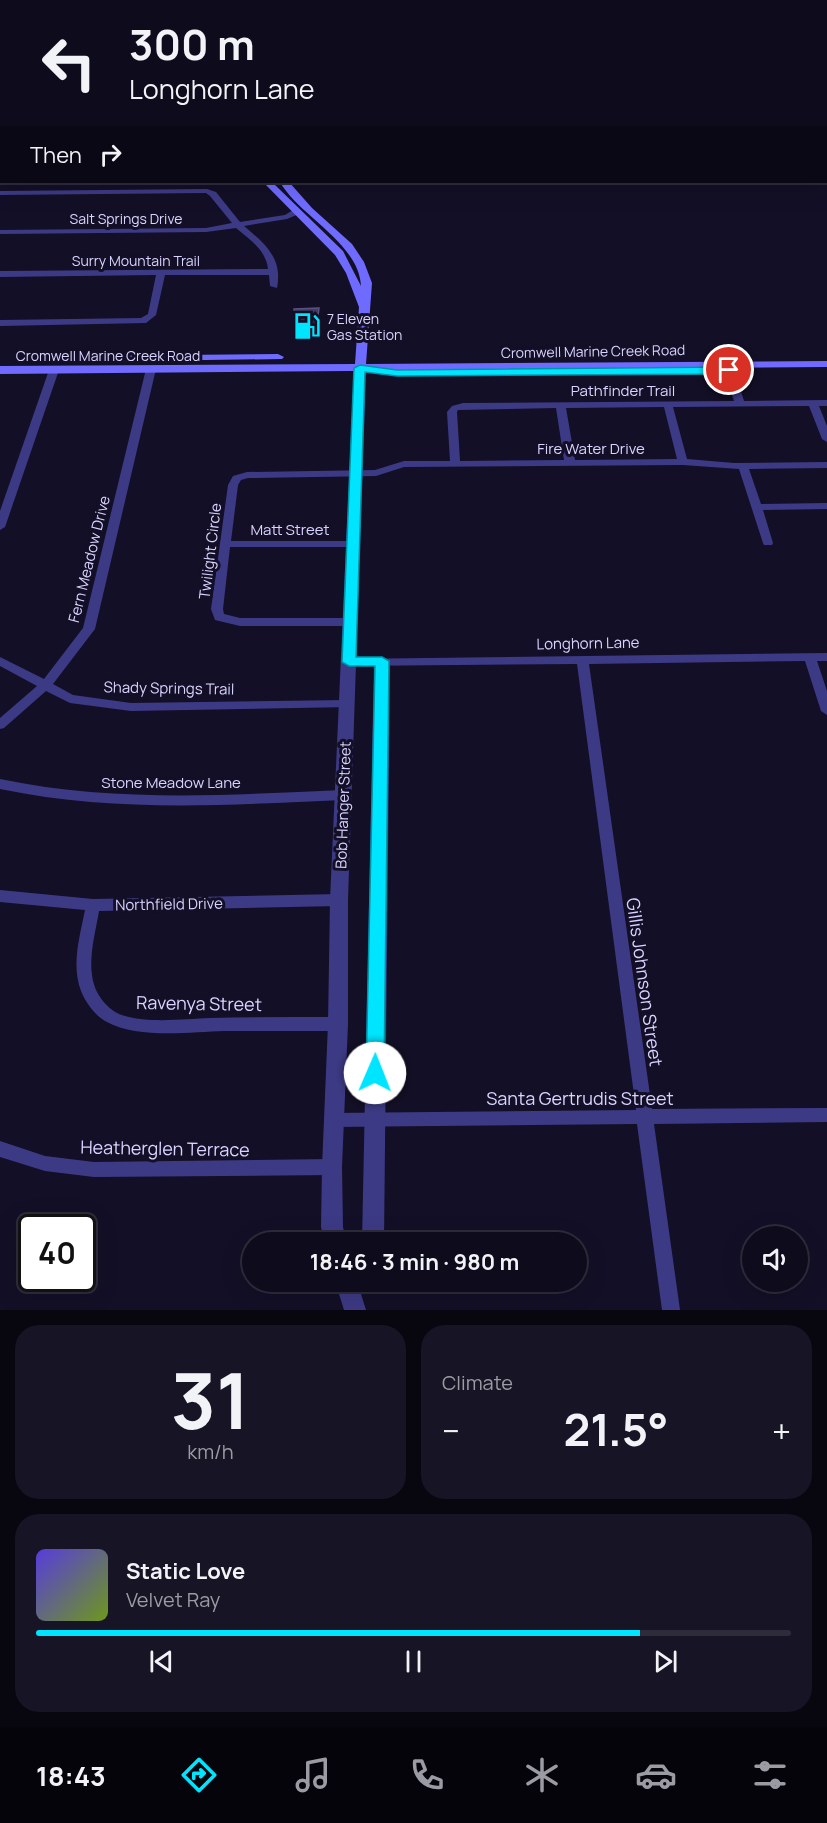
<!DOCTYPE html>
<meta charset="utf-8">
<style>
:root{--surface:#0e0b1c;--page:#171425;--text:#f1f3f6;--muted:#9b9ba3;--line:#2e2b3b;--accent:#00e5ff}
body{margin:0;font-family:Manrope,sans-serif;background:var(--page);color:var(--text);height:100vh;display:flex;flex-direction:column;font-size:22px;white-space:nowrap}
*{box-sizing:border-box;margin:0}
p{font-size:20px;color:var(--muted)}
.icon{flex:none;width:33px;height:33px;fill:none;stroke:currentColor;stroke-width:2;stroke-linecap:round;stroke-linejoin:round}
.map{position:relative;height:1310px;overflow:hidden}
.side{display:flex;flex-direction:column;gap:15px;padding:15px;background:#08060f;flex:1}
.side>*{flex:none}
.guide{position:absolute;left:0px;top:0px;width:828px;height:183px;box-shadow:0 6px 24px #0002,0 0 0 2px var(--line);background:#0e0b1c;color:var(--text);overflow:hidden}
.buttons{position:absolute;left:742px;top:1226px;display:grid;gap:12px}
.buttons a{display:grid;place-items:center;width:66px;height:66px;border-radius:50%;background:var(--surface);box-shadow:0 6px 24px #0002,0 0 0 2px var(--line);font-size:30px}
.speed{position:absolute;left:18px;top:1214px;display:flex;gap:12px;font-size:30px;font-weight:700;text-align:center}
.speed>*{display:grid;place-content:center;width:78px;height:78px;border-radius:50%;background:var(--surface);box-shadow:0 6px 24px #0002,0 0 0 2px var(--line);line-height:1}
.speed .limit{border:3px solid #111;border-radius:9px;background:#fff;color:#111}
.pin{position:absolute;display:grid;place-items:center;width:51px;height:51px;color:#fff;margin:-26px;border:3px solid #fff;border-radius:50%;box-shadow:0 2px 6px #0007}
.me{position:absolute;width:66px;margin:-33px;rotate:1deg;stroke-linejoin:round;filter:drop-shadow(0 0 4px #0008)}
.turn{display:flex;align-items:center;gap:21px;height:126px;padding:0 30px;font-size:27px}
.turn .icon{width:78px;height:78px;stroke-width:2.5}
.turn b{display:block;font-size:42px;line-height:51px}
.then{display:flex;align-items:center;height:57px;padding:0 30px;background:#0003;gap:12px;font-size:22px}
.big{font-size:45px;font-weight:700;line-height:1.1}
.side .tile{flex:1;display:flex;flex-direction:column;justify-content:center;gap:9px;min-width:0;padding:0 21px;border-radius:24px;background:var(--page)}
.side .dial{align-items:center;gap:0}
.dial b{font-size:78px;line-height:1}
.song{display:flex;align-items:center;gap:18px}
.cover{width:72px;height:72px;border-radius:9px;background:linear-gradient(135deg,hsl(250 70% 55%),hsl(80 70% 35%))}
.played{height:6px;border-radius:3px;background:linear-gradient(90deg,var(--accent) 80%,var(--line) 80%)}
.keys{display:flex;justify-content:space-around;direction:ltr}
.heat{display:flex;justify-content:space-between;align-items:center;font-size:33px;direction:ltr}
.side .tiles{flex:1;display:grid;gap:15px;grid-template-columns:1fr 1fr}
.tile:last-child{grid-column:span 2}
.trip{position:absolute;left:242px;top:1232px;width:345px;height:60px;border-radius:30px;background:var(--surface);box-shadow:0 6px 24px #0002,0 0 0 2px var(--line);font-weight:700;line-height:60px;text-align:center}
.dock{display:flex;height:96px;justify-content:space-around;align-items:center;background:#06040b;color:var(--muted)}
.dock .icon{width:42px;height:42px}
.dock .on{color:var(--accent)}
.dock b{font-size:27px;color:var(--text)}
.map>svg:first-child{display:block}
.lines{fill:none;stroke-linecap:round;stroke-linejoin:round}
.minor{fill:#3d3a85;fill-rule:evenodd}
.tertiary{fill:#3d3a85;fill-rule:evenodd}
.secondary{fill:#6f6bff;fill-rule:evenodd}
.wall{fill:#312854}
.building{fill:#433a66;stroke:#5a527e;stroke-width:1.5}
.route{fill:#00e5ff;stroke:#0095a6;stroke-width:1.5}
.labels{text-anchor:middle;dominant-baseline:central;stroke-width:6;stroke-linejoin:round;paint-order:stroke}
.far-street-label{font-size:14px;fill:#d9d4ff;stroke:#130f26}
.far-poi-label{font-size:14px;fill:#d9d4ff;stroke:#130f26;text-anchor:start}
.street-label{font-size:15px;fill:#d9d4ff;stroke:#130f26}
.near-street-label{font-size:18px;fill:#d9d4ff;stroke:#130f26}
</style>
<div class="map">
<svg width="827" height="1310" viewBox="0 0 827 1310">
<rect width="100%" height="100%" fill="#130f26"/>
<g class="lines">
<!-- minor -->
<g class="minor">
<polygon points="172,0 180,0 169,2"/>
<polygon points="221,0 228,0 230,2 222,2"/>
<polygon points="384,0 397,2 386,2"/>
<polygon points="471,0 478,0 469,2"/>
<polygon points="547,0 553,0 545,2"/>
<rect x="0" y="3" width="2" height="4"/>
<rect x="0" y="35" width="2" height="4"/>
<rect x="0" y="66" width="2" height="4"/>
<rect x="826" y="85" width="1" height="4"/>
<rect x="0" y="103" width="2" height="4"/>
<rect x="826" y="115" width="1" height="4"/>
<rect x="826" y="165" width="1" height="4"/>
<path d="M207,189L216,192L240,222L285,215L293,210H299V214L287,219L244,226C265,244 283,258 277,288L270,286L269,275H165L156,315L146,323L0,326V320L141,318L148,314L156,275L0,277V271L268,269C266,250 250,240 236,228L206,232L0,234V230L206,228L232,223L210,196L206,193L0,195V191Z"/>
<polygon points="151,366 156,369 95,629 53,684 73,695 131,703 347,700 351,701 353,704 351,707 131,711 70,703 46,691 4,728 0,729 0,718 37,686 0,666 0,657 44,679 83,628 146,369"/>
<polygon points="54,367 59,370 5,527 0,530 0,511 49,370"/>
<path d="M729,367L734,370L744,401L827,400V406H819L827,426V442L822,439L809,406L673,407L687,459L734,463L827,462V468L749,469L761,504L827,503V509L763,510L773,543L772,545H764L763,543L739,469L683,465L404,467L376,476L248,478L241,480L238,485L231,541H353L358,544L353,547H230L223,609L224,614L240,618H349L355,622L349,626H240L215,620L211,609L228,485L233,476L247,472L375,470L404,461H450L447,412L452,406L463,403L734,401L724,370ZM664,407L677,459L575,460L566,408ZM556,408L564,460L460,461L457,412L458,410Z"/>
<polygon points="827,653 827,661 817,661 827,691 827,715 821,711 805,661 589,664 652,1109 827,1108 827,1122 654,1124 680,1310 662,1310 637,1124 333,1127 327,1125 325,1120 327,1115 333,1113 636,1110 577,664 349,666 345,665 343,662 345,659"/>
<path d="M0,779C115,803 227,795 343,790L348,792L350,795L348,798L343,800C226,805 116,813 0,789Z"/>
<path d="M0,890L93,899L339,894L344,896L346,900L344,904L339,906L99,911C95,936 85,967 97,992C101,1000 110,1010 119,1014C144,1024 184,1019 210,1018C253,1017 295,1017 338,1017L343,1019L346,1024L343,1029L338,1031C300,1031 262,1031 224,1031C190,1032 137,1039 107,1022C95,1016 86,1003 81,991C71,965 80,936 85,910L0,902Z"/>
<polygon points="0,1141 45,1156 94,1162 332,1159 338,1161 340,1167 338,1173 332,1175 94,1177 45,1171 0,1157"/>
</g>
<!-- tertiary -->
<g class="tertiary">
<rect x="0" y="18" width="2" height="4"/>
<polygon points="360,364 366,368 348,900 348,1024 342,1167 343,1227 346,1242 324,1242 321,1227 322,1167 328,1024 330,900 354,368"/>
<polygon points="382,656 390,661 384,1242 362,1242 374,661"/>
<polygon points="335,1281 357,1281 366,1310 344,1310"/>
</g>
<!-- secondary -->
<g class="secondary">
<polygon points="311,0 320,0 310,2"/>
<polygon points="327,0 336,0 326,2"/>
<path d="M263,182H272L343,251L361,286C359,243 299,216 280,182H289L312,208L352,244L364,262L372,283L366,364L827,361V367L0,374V366L355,364L359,307L346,273L335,255Z"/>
<polygon points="278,354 284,357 282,359 69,362 63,359 69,356"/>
</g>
</g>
<!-- wall -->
<polygon class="wall" points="319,308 319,329 295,330 294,316"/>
<!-- building -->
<polygon class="building" points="319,308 318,316 294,316 294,309"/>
<!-- route -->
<polygon class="route" points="360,365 397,370 729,367 734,370 729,374 397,376 365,372 356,657 382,657 389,661 384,1073 381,1078 375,1081 368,1078 366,1073 375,666 349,666 342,662 354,368"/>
<!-- icons -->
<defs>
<symbol id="fuel-bare" viewBox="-9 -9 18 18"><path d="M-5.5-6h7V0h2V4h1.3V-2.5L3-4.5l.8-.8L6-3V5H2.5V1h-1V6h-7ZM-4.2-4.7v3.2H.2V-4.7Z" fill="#00e5ff" stroke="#130f26" stroke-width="2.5" paint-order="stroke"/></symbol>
</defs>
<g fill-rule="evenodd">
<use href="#fuel-bare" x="288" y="307" width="38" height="38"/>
</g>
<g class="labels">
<!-- far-street labels -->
<g class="far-street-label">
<text x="126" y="218">Salt Springs Drive</text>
<text x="136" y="260">Surry Mountain Trail</text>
<text transform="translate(593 351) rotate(-1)">Cromwell Marine Creek Road</text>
<text x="108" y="355">Cromwell Marine Creek Road</text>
</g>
<!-- far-poi labels -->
<g class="far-poi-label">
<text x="327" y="318">7 Eleven<tspan x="327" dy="16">Gas Station</tspan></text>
</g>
<!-- street labels -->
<g class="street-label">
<text x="623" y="390">Pathfinder Trail</text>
<text x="591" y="448">Fire Water Drive</text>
<text x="290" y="529">Matt Street</text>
<text transform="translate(210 551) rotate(-83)">Twilight Circle</text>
<text transform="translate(89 559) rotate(-76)">Fern Meadow Drive</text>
<text transform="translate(588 643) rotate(-1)">Longhorn Lane</text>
<text transform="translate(169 688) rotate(1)">Shady Springs Trail</text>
<text x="171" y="782">Stone Meadow Lane</text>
<text transform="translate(343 805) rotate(-88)">Bob Hanger Street</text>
<text transform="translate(169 904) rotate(-1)">Northfield Drive</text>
</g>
<!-- near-street labels -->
<g class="near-street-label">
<text transform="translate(645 982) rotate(82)">Gillis Johnson Street</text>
<text transform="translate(199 1003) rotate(1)">Ravenya Street</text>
<text x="580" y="1098">Santa Gertrudis Street</text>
<text transform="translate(165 1148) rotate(1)">Heatherglen Terrace</text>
</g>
</g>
</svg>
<div class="buttons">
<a><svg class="icon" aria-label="sound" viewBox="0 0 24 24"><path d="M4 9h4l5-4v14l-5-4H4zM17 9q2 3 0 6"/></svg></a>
</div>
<div class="speed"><div class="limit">40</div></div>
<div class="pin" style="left:729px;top:370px;background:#d93025"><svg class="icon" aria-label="arrive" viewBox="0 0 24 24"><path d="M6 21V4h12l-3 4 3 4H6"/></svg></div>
<svg class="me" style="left:375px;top:1073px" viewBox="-20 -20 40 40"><circle r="19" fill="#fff"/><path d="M0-13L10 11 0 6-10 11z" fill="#00e5ff"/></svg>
<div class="trip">18:46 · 3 min · 980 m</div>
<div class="guide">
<div class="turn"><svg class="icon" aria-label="left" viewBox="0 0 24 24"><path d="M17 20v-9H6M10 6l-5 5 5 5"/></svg><div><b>300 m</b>Longhorn Lane</div></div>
<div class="then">Then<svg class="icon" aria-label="right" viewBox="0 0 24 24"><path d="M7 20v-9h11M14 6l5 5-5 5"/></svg></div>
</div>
</div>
<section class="side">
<div class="tiles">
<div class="tile dial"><b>31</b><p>km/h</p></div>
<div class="tile"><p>Climate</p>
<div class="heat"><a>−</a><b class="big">21.5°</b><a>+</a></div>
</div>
<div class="tile">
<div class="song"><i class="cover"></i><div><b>Static Love</b><p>Velvet Ray</p></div></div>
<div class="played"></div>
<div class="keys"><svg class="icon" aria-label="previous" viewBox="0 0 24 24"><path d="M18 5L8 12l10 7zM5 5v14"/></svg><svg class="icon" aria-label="pause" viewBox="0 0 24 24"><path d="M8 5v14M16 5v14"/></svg><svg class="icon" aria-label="next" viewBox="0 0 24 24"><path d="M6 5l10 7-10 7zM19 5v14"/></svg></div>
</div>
</div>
</section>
<nav class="dock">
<b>18:43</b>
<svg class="icon on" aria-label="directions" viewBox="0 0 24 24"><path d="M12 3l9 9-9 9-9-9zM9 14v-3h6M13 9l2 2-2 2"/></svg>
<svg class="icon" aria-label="music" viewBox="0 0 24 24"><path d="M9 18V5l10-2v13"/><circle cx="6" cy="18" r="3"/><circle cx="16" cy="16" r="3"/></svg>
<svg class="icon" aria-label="phone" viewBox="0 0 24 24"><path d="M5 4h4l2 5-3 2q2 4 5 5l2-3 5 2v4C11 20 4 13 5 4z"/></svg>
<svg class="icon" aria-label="climate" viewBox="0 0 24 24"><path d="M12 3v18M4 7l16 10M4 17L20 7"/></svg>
<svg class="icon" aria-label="car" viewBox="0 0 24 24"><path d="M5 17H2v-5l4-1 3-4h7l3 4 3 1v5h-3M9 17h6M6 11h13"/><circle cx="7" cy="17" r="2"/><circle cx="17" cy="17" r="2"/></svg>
<svg class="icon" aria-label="filters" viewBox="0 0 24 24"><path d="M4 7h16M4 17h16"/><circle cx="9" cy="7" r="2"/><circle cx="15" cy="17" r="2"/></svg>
</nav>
